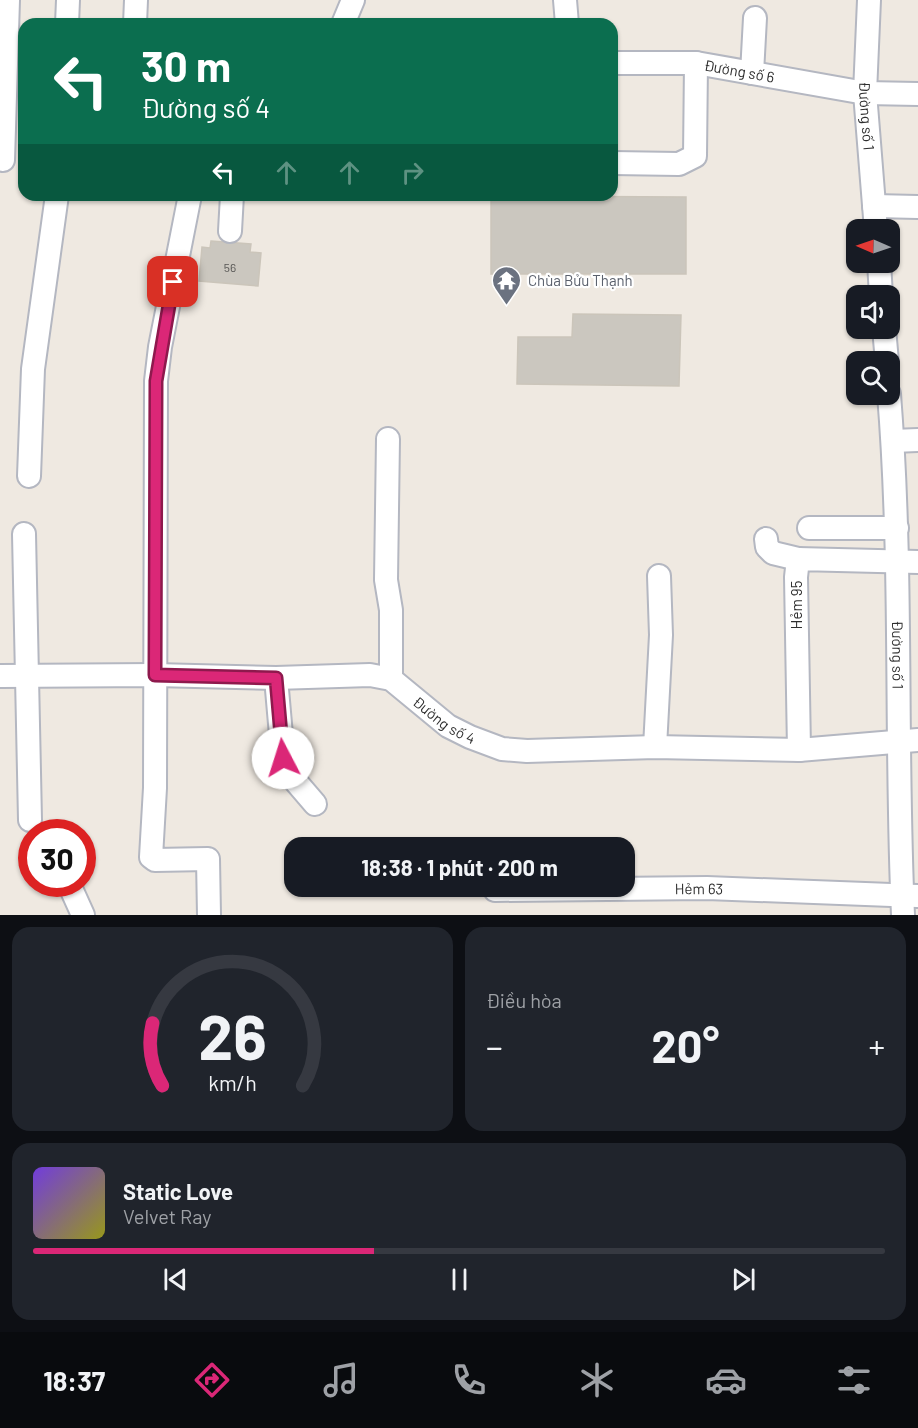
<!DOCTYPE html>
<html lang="vi">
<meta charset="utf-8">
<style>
:root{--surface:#171b24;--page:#20242c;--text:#f1f3f6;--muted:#9ea1a6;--line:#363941;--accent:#db2777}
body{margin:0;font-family:Barlow,sans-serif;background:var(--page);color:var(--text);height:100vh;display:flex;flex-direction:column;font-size:22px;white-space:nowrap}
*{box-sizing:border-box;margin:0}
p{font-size:20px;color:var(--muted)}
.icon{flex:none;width:33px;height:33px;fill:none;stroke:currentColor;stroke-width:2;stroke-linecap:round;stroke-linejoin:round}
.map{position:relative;height:915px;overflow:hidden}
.side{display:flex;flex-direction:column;gap:12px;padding:12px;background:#0d0f14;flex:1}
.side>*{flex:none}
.guide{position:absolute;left:18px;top:18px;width:600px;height:183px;border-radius:18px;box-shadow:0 2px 4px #0004;background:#0b6e4f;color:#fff;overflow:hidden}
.needle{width:39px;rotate:272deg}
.tools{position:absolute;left:846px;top:219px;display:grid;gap:12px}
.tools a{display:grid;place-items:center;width:54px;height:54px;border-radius:12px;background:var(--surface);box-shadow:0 2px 4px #0004;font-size:30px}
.speed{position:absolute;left:18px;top:819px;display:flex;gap:12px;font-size:30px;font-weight:700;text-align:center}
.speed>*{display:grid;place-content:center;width:78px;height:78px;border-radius:50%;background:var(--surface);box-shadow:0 2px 4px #0004;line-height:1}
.speed .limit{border:9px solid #d22;background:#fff;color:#111}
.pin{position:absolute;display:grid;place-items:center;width:51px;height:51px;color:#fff;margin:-26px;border-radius:12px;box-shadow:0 3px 9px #0006}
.me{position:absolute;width:66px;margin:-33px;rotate:355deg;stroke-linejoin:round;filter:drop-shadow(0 0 4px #0008)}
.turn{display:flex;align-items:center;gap:21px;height:126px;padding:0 24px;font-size:27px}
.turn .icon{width:78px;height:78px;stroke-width:2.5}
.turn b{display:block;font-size:42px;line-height:51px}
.lanes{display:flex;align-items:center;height:57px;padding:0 24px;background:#0003;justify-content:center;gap:30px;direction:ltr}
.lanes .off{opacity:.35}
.big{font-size:45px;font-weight:700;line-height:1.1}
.side .card{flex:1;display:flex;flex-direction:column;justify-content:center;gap:9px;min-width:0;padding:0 21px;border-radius:18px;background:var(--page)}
.side .dial{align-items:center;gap:0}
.dial svg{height:156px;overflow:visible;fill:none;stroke:var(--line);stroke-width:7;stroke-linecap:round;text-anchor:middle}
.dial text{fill:var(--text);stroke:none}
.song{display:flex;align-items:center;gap:18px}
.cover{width:72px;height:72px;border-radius:9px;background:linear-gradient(135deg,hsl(260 70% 55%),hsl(60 70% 35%))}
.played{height:6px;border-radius:3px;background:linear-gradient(90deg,var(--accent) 40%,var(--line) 40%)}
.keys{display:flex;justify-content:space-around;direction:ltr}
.heat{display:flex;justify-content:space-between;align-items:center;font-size:33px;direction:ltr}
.side .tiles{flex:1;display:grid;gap:12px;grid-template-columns:1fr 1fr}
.card:last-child{grid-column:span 2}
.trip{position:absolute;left:284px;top:837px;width:351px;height:60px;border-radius:18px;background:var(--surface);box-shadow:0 2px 4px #0004;font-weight:700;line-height:60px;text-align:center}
.tabs{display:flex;height:96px;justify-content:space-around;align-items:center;background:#090b0e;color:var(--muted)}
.tabs .icon{width:42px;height:42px}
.tabs .active{color:var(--accent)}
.tabs b{font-size:27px;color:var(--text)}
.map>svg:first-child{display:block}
.building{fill:#cbc7bf;stroke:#cbc5ba;stroke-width:1.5}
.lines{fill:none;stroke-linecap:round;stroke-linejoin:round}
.minor-casing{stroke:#b4b7c1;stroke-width:26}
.minor{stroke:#fff;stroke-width:22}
.route-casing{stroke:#8e194d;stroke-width:15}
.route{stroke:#db2777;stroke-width:10}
.labels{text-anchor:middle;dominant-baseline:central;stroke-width:4.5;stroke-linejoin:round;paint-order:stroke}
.number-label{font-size:12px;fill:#555452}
.street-label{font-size:15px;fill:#2e2e2e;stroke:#fff}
.worship-label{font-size:15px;fill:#5b616d;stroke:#fff;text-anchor:start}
</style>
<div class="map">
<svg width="918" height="915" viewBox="0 0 918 915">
<rect width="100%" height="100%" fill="#efe9e1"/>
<!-- building -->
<g class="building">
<polygon points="491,196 686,197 686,274 491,274"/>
<polygon points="211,241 251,244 250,252 261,253 258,286 199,281 202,247 210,248"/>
<polygon points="573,314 681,315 679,386 517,384 518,337 572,337"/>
</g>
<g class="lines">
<defs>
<g id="minor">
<polyline points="565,0 567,24"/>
<path id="s1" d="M869,0L865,93L876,230"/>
<polyline points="67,24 68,0"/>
<polyline points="135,24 136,0"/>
<polyline points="343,24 353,0"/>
<path id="s2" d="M612,63H696L865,93L918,94"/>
<polyline points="752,73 755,18"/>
<polyline points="3,160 8,0"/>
<polyline points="612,163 679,164 695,156 696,63"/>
<polyline points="190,195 160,347 156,381 155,788 151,857 155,860 208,859 209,915"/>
<polyline points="874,206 918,207"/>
<polyline points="230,231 232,195"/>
<polyline points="879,262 881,296"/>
<polyline points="884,328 887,362"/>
<path id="s3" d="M889,394C903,568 895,742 903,915"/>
<polyline points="388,439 386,580 391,610 391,679"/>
<polyline points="893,441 918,440"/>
<polyline points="29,476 33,369 57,195"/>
<polyline points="809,528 897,528"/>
<polyline points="24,534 30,820"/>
<polyline points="766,539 767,547 773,553 798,559"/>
<path id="s4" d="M0,676L155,675L276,678L370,675L391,679L448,726L470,737L502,749L527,751L655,747L799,750L918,740"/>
<polyline points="276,678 283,758 291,776 315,804"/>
<polyline points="655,747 661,635 659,576"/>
<polyline points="799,750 796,577 798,559 918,562"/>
<polyline points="69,884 83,915"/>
<path id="s5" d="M495,890L707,888L917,896"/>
</g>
</defs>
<!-- minor casing -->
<use href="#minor" class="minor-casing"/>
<!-- minor -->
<use href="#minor" class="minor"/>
</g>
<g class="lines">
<defs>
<polyline id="route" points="173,282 156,381 155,675 276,678 283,758"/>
</defs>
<!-- route casing -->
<use href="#route" class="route-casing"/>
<!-- route -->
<use href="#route" class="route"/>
</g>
<!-- icons -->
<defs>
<symbol id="temple-pin" viewBox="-11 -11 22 30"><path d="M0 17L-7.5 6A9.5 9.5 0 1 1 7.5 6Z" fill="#6b7280" stroke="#fff"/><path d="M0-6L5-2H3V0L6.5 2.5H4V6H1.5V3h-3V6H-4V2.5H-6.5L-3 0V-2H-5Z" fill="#fff"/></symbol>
</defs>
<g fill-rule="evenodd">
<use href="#temple-pin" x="490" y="264" width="33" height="45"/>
</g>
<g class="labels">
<!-- number labels -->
<g class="number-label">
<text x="230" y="267">56</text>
</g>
<!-- street labels -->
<g class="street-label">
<text stroke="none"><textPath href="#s2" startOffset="128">Đường số 6</textPath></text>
<text stroke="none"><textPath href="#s1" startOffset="116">Đường số 1</textPath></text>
<text transform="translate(796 605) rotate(-90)">Hẻm 95</text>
<text stroke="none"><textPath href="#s3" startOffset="261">Đường số 1</textPath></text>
<text stroke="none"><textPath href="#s4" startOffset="459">Đường số 4</textPath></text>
<text stroke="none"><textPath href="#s5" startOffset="204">Hẻm 63</textPath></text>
</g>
<!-- worship labels -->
<g class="worship-label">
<text x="528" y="280">Chùa Bửu Thạnh</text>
</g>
</g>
</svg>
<div class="tools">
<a><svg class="needle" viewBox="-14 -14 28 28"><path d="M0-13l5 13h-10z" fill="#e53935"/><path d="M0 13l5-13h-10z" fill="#9ea1a6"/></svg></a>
<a><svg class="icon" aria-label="sound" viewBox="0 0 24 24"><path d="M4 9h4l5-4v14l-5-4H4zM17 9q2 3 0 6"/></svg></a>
<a><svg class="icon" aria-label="search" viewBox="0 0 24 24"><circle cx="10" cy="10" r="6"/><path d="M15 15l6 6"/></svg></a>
</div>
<div class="speed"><div class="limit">30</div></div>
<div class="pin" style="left:173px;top:282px;background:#d93025"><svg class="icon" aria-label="arrive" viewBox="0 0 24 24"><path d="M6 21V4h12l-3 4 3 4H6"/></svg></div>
<svg class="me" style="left:283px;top:758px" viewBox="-20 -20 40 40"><circle r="19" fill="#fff"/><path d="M0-13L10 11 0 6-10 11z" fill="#db2777"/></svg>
<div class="trip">18:38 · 1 phút · 200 m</div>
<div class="guide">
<div class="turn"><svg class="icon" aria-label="left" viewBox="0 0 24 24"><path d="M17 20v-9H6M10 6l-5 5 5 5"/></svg><div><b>30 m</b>Đường số 4</div></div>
<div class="lanes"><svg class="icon" aria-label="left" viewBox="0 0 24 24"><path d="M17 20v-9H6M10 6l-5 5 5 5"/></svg><svg class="icon off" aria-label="ahead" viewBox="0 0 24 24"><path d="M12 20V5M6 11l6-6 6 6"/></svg><svg class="icon off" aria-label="ahead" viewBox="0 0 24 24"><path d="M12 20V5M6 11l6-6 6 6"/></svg><svg class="icon off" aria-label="right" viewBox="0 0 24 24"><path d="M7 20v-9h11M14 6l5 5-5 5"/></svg></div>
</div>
</div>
<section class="side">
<div class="tiles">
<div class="card dial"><svg viewBox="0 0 100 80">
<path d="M14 69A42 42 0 1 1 86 69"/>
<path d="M14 69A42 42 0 0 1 9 37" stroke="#db2777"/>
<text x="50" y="56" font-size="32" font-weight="700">26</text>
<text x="50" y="72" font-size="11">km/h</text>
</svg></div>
<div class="card"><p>Điều hòa</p>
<div class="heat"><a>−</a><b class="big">20°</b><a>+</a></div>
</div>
<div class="card">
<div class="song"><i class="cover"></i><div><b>Static Love</b><p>Velvet Ray</p></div></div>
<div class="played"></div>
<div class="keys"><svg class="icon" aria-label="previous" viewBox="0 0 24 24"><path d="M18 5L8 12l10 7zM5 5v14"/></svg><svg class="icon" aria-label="pause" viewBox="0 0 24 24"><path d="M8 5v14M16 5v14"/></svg><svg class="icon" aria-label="next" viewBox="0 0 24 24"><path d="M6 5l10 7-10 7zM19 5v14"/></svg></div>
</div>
</div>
</section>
<nav class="tabs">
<b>18:37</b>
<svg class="icon active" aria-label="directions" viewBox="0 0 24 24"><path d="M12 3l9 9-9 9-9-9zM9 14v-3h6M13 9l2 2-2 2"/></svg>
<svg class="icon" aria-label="music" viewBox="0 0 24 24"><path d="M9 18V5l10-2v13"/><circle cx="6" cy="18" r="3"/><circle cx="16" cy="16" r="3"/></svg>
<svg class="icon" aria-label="phone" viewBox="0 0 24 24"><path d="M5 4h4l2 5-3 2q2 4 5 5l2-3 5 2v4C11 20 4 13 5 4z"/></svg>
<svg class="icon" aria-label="climate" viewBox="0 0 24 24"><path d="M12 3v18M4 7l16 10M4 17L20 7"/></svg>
<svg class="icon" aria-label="car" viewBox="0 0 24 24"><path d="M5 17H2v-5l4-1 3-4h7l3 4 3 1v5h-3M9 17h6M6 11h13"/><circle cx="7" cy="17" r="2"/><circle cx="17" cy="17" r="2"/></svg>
<svg class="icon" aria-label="filters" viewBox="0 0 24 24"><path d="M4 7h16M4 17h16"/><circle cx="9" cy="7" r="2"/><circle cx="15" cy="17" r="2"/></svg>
</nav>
